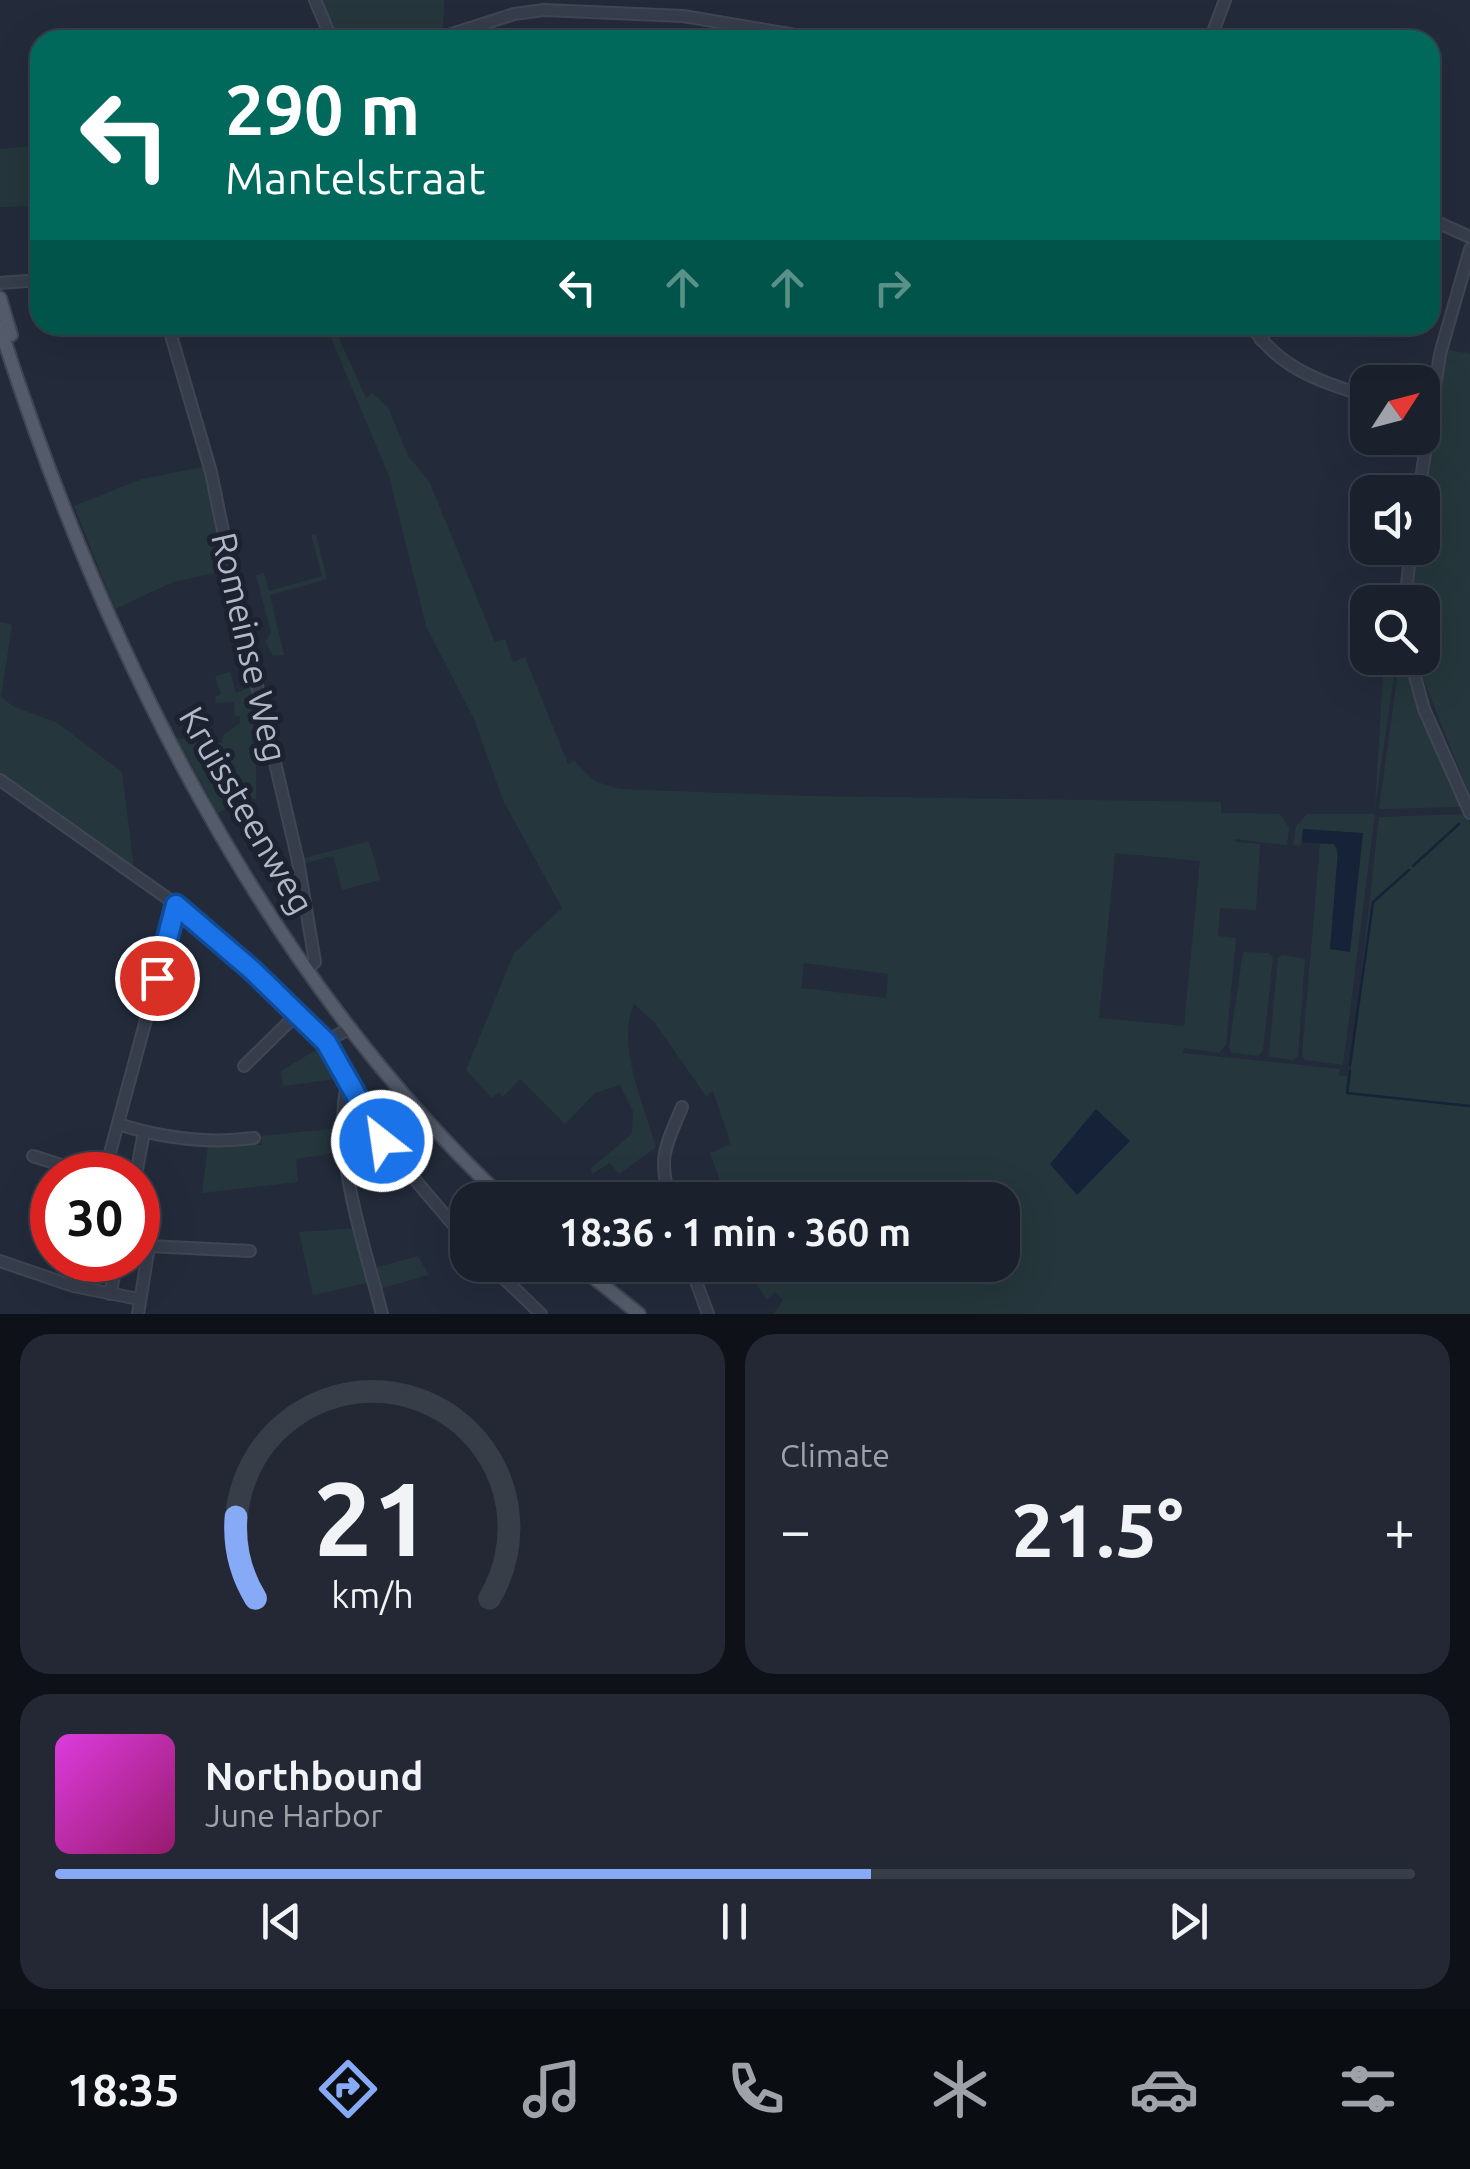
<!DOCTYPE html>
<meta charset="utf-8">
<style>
:root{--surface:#1a202c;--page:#232834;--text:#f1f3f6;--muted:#9fa3a9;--line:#383e48;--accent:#87aaf6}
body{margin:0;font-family:Ubuntu,sans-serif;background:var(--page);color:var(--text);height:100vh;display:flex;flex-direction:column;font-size:38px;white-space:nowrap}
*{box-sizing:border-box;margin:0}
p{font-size:32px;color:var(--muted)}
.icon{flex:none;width:55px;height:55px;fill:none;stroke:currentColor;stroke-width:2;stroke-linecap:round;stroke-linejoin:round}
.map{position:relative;height:1314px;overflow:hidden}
.sheet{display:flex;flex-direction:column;gap:20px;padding:20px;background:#0e1218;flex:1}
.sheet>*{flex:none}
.hud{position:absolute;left:30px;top:30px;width:1410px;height:305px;border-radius:30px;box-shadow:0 10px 40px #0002,0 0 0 2px var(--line);background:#00695c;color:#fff;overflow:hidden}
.needle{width:65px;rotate:54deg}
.buttons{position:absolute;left:1350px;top:365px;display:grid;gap:20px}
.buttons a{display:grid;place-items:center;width:90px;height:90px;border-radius:20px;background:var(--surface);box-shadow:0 10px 40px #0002,0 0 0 2px var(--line);font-size:50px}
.speed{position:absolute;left:30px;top:1152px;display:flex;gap:20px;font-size:50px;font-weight:700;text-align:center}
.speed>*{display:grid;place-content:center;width:130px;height:130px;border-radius:50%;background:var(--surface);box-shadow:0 10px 40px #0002,0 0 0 2px var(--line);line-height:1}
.speed .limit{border:15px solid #d22;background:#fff;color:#111}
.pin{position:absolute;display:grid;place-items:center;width:85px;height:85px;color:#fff;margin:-42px;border:5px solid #fff;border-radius:50%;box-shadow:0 2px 10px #0007}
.me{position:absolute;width:110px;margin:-55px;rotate:330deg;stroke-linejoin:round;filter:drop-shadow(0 0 8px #0008)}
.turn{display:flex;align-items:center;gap:35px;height:210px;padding:0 30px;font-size:45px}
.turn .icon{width:130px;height:130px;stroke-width:2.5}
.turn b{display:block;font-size:70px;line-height:85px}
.lanes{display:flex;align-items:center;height:95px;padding:0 30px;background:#0003;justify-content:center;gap:50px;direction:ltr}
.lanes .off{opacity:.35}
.big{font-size:75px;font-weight:600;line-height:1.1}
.sheet .card{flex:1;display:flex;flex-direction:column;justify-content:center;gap:15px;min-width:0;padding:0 35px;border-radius:30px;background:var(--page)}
.sheet .dial{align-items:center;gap:0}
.dial svg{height:260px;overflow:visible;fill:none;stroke:var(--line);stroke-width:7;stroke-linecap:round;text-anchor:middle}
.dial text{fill:var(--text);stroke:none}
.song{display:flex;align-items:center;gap:30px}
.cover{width:120px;height:120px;border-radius:15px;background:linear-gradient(135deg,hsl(300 70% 55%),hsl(320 70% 35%))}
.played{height:10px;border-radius:5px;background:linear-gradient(90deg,var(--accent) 60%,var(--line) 60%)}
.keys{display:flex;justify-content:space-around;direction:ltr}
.heat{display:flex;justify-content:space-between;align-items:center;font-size:55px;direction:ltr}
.sheet .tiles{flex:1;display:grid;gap:20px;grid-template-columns:1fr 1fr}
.card:last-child{grid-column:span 2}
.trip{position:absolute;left:450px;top:1182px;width:570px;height:100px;border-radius:30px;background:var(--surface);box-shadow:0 10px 40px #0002,0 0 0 2px var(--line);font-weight:600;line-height:100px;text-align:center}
.tabs{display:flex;height:160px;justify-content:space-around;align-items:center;background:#0a0d12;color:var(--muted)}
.tabs .icon{width:70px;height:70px}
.tabs .current{color:var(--accent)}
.tabs b{font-size:45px;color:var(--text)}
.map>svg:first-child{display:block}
.green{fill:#25373c;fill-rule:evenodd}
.water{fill:#162238}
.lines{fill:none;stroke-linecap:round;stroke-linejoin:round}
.stream{stroke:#162238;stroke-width:2.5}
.minor-casing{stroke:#404654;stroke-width:14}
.major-casing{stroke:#404654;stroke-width:16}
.minor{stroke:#363d4b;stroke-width:10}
.major{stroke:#545c6b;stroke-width:12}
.route-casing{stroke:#114b97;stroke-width:25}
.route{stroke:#1a73e8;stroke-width:18}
.labels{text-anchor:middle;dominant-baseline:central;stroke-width:10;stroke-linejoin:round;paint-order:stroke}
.street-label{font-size:35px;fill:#b2b8c7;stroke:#1c2230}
</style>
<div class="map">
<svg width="1470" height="1314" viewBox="0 0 1470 1314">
<rect width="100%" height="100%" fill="#232b3b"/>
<!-- green -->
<g class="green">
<polygon points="319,0 444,0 443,33 423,40 336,40"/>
<polygon points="40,123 40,210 39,206 0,207 0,149 35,146 33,125"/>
<path d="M333,325L366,398L372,393L388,407L408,456L429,481L495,642L505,639L513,662L525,657L568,764L574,761L594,781L619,789L807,796L1221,802V813L1280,814L1289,828L1287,845L1235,839L1236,842L1260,844L1256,910L1220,908L1218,936L1236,938L1226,1045L1219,1053L1184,1048L1183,1053L1340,1069L1339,1076H1350L1379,817L1466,814L1470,824V1314H774L783,1300L775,1292L767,1300L744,1265H1002V1200H735L731,1193L712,1200L710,1189L721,1184L710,1153L731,1144L713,1091L706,1096L655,1023L634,1004C616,1046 644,1105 656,1147L619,1174L610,1163L592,1174L591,1168L632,1134L633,1111L620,1085L595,1093L565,1124L520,1079L503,1097L499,1092L492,1098L466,1070L514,953L562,908L503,800L474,719L426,626L389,476L326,326ZM1115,853L1200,861L1184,1026L1099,1018ZM804,963L888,974L886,998L801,988Z"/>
<polygon points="1445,349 1470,354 1470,796 1415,658 1422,658 1422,602 1410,602 1417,548 1422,548 1423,504"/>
<polygon points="207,466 227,570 173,582 115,609 74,506 142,479"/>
<polygon points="316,534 327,579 270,595 284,655 273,656 265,642 271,632 256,575 264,573 269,591 322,576 311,535"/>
<polygon points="0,622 12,625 1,697 14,707 56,722 122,772 134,870 0,776"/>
<polygon points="1384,658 1403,658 1394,676 1375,807"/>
<polygon points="1406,660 1421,711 1461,807 1379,809 1397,678"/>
<polygon points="230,672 236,693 255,685 272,759 256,759 256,799 245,797 218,813 177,738 222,743 223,735 240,723 240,716 235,716 234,702 216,703 215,697 221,694 215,676"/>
<polygon points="1307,814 1375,814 1343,1065 1305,1060 1302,1055 1320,844 1334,844 1339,859 1330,948 1363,834 1303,829 1301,846 1293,845 1296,827"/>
<polygon points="369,841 380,880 342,890 333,856 301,864 301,859"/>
<polygon points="1243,952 1269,953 1273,957 1263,1051 1258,1056 1232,1053 1229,1048"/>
<polygon points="1282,955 1305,959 1298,1056 1293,1060 1271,1057 1269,1053 1278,958"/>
<polygon points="321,1047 336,1079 283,1086 281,1071"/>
<polygon points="341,1128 341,1152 296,1159 298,1182 202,1193 208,1145 262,1145 261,1136"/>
<polygon points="360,1228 371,1282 313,1295 299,1232"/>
<polygon points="418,1256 429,1275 379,1289 374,1268"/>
</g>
<!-- water -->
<g class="water">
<polygon points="1303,829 1363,833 1350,952 1330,949 1338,850 1334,844 1302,842"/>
<polygon points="1096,1109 1130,1141 1077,1195 1050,1164"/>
</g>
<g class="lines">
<!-- stream -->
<g class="stream">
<polyline points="1413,866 1459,824"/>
<polyline points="1350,1065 1373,902 1409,870"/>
<polyline points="1350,1071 1347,1093 1470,1106"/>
</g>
<defs>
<g id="minor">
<polyline points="315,0 332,40"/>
<polyline points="433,40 514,14 544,10 683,16 825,40"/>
<polyline points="1210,40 1225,0"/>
<polyline points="1430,219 1470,237"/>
<polyline points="0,283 40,280"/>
<polyline points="168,325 211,472 237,600 298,861 315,962 307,969"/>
<path d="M1251,325C1279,369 1320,381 1368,397"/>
<polyline points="1261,340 1269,325"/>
<polyline points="1419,492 1440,354 1470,249"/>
<polyline points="1405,602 1411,548"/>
<polyline points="1410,658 1424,709 1470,813"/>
<polyline points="0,780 177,905 252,970 326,1041 382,1141 468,1242"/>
<polyline points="326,1041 351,1028"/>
<polyline points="244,1066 297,1014"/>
<path d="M348,1081C330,1150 365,1246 382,1314"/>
<path d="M118,1124C162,1138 209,1144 254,1138"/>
<polyline points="33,1156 92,1175"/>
<polyline points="104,1175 177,905"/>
<polyline points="136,1175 144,1132"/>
<path d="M670,1200C658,1156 665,1148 682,1107"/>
<polyline points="138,1244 149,1246 138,1314"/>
<polyline points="149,1246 250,1251"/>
<polyline points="0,1261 73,1286 139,1299"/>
<polyline points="490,1265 541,1314"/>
<polyline points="690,1265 708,1314"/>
<polyline points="110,1294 118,1260"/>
</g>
<g id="major">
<polyline points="0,298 11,335"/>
<path d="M0,327C100,641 261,972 505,1200"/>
<polyline points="578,1265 639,1314"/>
</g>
</defs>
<!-- minor casing -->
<use href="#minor" class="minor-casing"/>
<!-- major casing -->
<use href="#major" class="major-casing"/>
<!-- minor -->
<use href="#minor" class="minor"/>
<!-- major -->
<use href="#major" class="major"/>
</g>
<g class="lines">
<defs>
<polyline id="route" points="157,978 176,905 252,970 326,1042 382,1141"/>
</defs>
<!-- route casing -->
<use href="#route" class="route-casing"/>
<!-- route -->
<use href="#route" class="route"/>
</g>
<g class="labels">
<!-- street labels -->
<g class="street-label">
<text transform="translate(250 647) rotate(77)">Romeinse Weg</text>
<text transform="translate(247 810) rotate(60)">Kruissteenweg</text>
</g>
</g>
</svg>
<div class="buttons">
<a><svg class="needle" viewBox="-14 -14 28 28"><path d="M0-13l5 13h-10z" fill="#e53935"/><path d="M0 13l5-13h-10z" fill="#9fa3a9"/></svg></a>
<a><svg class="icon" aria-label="sound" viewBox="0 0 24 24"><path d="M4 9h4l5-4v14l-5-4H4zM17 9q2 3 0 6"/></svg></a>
<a><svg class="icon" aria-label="search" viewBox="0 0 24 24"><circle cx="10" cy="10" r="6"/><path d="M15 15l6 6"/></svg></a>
</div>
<div class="speed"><div class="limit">30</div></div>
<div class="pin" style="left:157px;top:978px;background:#d93025"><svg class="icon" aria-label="arrive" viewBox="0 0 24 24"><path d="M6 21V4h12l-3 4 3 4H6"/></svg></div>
<svg class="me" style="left:382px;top:1141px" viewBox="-20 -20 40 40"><circle r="17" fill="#1a73e8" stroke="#fff" stroke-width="3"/><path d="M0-11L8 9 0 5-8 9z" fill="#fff"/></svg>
<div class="trip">18:36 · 1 min · 360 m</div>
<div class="hud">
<div class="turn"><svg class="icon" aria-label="left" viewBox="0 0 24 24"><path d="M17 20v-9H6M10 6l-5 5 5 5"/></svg><div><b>290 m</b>Mantelstraat</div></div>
<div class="lanes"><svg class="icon" aria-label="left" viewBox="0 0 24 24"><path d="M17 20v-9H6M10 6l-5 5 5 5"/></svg><svg class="icon off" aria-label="ahead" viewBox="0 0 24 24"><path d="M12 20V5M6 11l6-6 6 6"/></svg><svg class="icon off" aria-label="ahead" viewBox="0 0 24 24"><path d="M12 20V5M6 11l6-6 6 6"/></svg><svg class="icon off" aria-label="right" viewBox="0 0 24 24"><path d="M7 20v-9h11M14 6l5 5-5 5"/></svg></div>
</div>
</div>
<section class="sheet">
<div class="tiles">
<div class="card dial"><svg viewBox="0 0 100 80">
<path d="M14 69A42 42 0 1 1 86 69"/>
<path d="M14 69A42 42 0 0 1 8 44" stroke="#87aaf6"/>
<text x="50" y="56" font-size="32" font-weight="700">21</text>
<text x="50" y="72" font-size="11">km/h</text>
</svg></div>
<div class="card"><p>Climate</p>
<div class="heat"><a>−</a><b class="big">21.5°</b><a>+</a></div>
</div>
<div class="card">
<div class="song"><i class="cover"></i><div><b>Northbound</b><p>June Harbor</p></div></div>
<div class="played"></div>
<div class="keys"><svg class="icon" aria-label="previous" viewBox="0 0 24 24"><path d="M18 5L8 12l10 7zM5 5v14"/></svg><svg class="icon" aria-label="pause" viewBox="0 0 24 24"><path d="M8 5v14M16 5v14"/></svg><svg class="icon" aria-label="next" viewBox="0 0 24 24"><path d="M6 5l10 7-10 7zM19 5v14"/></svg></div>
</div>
</div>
</section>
<nav class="tabs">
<b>18:35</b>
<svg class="icon current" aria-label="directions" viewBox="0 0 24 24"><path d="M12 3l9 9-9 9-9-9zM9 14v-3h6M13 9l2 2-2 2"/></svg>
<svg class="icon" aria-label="music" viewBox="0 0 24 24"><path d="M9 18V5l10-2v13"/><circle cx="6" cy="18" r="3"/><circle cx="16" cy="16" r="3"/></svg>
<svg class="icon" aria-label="phone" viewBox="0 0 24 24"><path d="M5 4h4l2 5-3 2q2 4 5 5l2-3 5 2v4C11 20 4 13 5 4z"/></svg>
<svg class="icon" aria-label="climate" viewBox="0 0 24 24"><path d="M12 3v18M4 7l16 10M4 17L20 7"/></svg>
<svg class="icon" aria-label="car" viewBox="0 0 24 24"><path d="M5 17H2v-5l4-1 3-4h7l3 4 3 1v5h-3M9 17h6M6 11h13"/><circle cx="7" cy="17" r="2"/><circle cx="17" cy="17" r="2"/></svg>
<svg class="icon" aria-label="filters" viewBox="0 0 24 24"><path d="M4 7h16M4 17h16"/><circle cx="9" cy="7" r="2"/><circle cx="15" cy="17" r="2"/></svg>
</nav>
